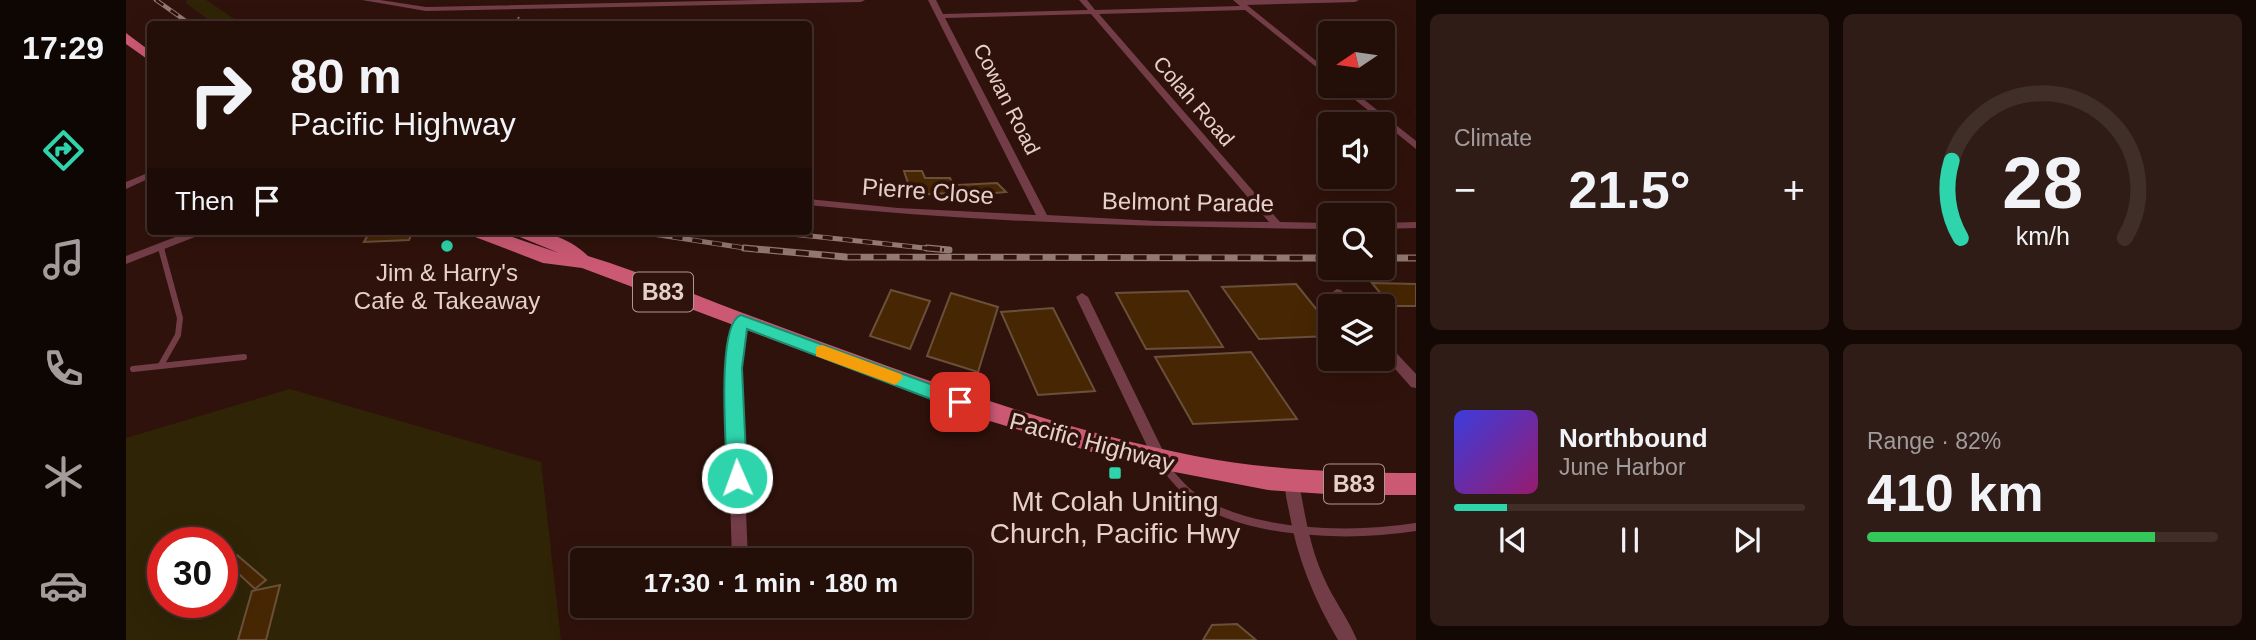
<!DOCTYPE html>
<meta charset="utf-8">
<style>
:root{--surface:#230e08;--page:#2f1c16;--text:#f1f3f6;--muted:#a39c9c;--line:#402e29;--accent:#2ed4ab}
body{margin:0;font-family:Arial,sans-serif;background:var(--page);color:var(--text);height:100vh;display:flex;flex-direction:column;font-size:26px;white-space:nowrap}
*{box-sizing:border-box;margin:0}
p{font-size:23px;color:var(--muted)}
.icon{flex:none;width:38px;height:38px;fill:none;stroke:currentColor;stroke-width:2;stroke-linecap:round;stroke-linejoin:round}
.map{position:relative;flex:1;overflow:hidden}
.drawer{display:flex;flex-direction:column;gap:14px;padding:14px;background:#130804;width:840px}
.drawer>*{flex:none}
.banner{position:absolute;left:21px;top:21px;width:665px;height:214px;border-radius:7px;box-shadow:0 7px 28px #0002,0 0 0 2px var(--line);background:#230e08;color:var(--text);overflow:hidden}
.needle{width:46px;rotate:257deg}
.buttons{position:absolute;left:1192px;top:21px;display:grid;gap:14px}
.buttons a{display:grid;place-items:center;width:77px;height:77px;border-radius:7px;background:var(--surface);box-shadow:0 7px 28px #0002,0 0 0 2px var(--line);font-size:35px}
.speed{position:absolute;left:21px;top:527px;display:flex;gap:14px;font-size:35px;font-weight:700;text-align:center}
.speed>*{display:grid;place-content:center;width:91px;height:91px;border-radius:50%;background:var(--surface);box-shadow:0 7px 28px #0002,0 0 0 2px var(--line);line-height:1}
.speed .limit{border:10px solid #d22;background:#fff;color:#111}
.pin{position:absolute;display:grid;place-items:center;width:60px;height:60px;color:#fff;margin:-30px;border-radius:14px;box-shadow:0 4px 10px #0006}
.me{position:absolute;width:77px;margin:-38px;rotate:358deg;stroke-linejoin:round;filter:drop-shadow(0 0 5px #0008)}
.turn{display:flex;align-items:center;gap:24px;height:147px;padding:0 28px;font-size:32px}
.turn .icon{width:91px;height:91px;stroke-width:2.5}
.turn b{display:block;font-size:49px;line-height:60px}
.then{display:flex;align-items:center;height:66px;padding:0 28px;background:#0003;gap:14px;font-size:26px}
.big{font-size:52px;font-weight:700;line-height:1.1}
.drawer .widget{flex:1;display:flex;flex-direction:column;justify-content:center;gap:10px;min-width:0;padding:0 24px;border-radius:10px;background:var(--page)}
.drawer .dial{align-items:center;gap:0}
.dial svg{height:182px;overflow:visible;fill:none;stroke:var(--line);stroke-width:7;stroke-linecap:round;text-anchor:middle}
.dial text{fill:var(--text);stroke:none}
.song{display:flex;align-items:center;gap:21px}
.cover{width:84px;height:84px;border-radius:10px;background:linear-gradient(135deg,hsl(240 70% 55%),hsl(320 70% 35%))}
.played{height:7px;border-radius:4px;background:linear-gradient(90deg,var(--accent) 15%,var(--line) 15%)}
.keys{display:flex;justify-content:space-around;direction:ltr}
.heat{display:flex;justify-content:space-between;align-items:center;font-size:38px;direction:ltr}
.charge{height:10px;border-radius:5px;background:linear-gradient(90deg,#34c759 82%,var(--line) 0)}
.drawer .tiles{flex:1;display:grid;gap:14px;grid-template-columns:repeat(2,1fr)}
.trip{position:absolute;left:444px;top:548px;width:402px;height:70px;border-radius:7px;background:var(--surface);box-shadow:0 7px 28px #0002,0 0 0 2px var(--line);font-weight:700;line-height:70px;text-align:center}
main{display:flex;flex:1;min-height:0}
.tabs{display:flex;flex-direction:column;width:126px;justify-content:space-around;align-items:center;background:#0e0603;color:var(--muted)}
.tabs .icon{width:49px;height:49px}
.tabs .selected{color:var(--accent)}
.tabs b{font-size:32px;color:var(--text)}
.map>svg:first-child{display:block}
.green{fill:#2f2406;fill-rule:evenodd}
.building{fill:#472603;stroke:#6a5039;stroke-width:2}
.lines{fill:none;stroke-linecap:round;stroke-linejoin:round}
.path{stroke:#856c65;stroke-width:2;stroke-dasharray:2.5 3.5;stroke-linecap:butt}
.lane-far2{stroke:#733d48;stroke-width:5}
.lane-far1{stroke:#733d48;stroke-width:6}
.lane{stroke:#733d48;stroke-width:8}
.street{fill:#733d48;fill-rule:evenodd}
.primary{fill:#cb5974;fill-rule:evenodd}
.rail-far2-casing{stroke:#927972;stroke-width:4.5}
.rail-far1-casing{stroke:#927972;stroke-width:5}
.rail-casing{stroke:#927972;stroke-width:7}
.rail-far2{stroke:#2f120b;stroke-width:2.5;stroke-dasharray:9;stroke-linecap:butt}
.rail-far1{stroke:#2f120b;stroke-width:3.5;stroke-dasharray:10;stroke-linecap:butt}
.rail{stroke:#2f120b;stroke-width:4.5;stroke-dasharray:13;stroke-linecap:butt}
.route{fill:#2ed4ab;stroke:#1e8a6f;stroke-width:2}
.slow{fill:#f59e0b}
.poi-dot{fill:#2ed4ab;stroke:#2f120b;stroke-width:2.5}
.labels{text-anchor:middle;dominant-baseline:central;stroke-width:7;stroke-linejoin:round;paint-order:stroke}
.far-street-label{font-size:21px;fill:#e5d0ca;stroke:#2f120b}
.shield{fill:#2f120b;stroke:#ae9791;stroke-width:2}
.shield-label{font-size:23px;font-weight:bold;fill:#e5d0ca}
.street-label{font-size:24px;fill:#e5d0ca;stroke:#2f120b}
.poi-label{font-size:24px;fill:#e5d0ca;stroke:#2f120b}
.near-poi-label{font-size:28px;fill:#e5d0ca;stroke:#2f120b}
</style>
<main>
<nav class="tabs">
<b>17:29</b>
<svg class="icon selected" aria-label="directions" viewBox="0 0 24 24"><path d="M12 3l9 9-9 9-9-9zM9 14v-3h6M13 9l2 2-2 2"/></svg>
<svg class="icon" aria-label="music" viewBox="0 0 24 24"><path d="M9 18V5l10-2v13"/><circle cx="6" cy="18" r="3"/><circle cx="16" cy="16" r="3"/></svg>
<svg class="icon" aria-label="phone" viewBox="0 0 24 24"><path d="M5 4h4l2 5-3 2q2 4 5 5l2-3 5 2v4C11 20 4 13 5 4z"/></svg>
<svg class="icon" aria-label="climate" viewBox="0 0 24 24"><path d="M12 3v18M4 7l16 10M4 17L20 7"/></svg>
<svg class="icon" aria-label="car" viewBox="0 0 24 24"><path d="M5 17H2v-5l4-1 3-4h7l3 4 3 1v5h-3M9 17h6M6 11h13"/><circle cx="7" cy="17" r="2"/><circle cx="17" cy="17" r="2"/></svg>
</nav>
<div class="map">
<svg width="1290" height="640" viewBox="0 0 1290 640">
<rect width="100%" height="100%" fill="#2f120b"/>
<!-- green -->
<g class="green">
<polygon points="61,0 80,0 116,24 88,24 60,3"/>
<path d="M164,389L415,462L435,640H0V438ZM37,542H96V602H37Z"/>
</g>
<!-- building -->
<g class="building">
<polygon points="778,171 796,171 799,178 824,178 828,187 821,188 824,193 786,195"/>
<polygon points="871,183 880,192 838,196 833,185"/>
<polygon points="244,231 287,231 283,240 238,242"/>
<polygon points="1246,283 1290,284 1290,306 1265,306"/>
<polygon points="1170,284 1204,326 1204,336 1133,339 1096,287"/>
<polygon points="765,290 804,301 784,349 744,336"/>
<polygon points="1062,291 1097,347 1020,349 990,293"/>
<polygon points="825,293 872,307 852,372 801,356"/>
<polygon points="927,308 969,391 912,395 875,312"/>
<polygon points="1125,352 1171,419 1067,424 1029,357"/>
<polygon points="111,555 140,580 129,589 101,563"/>
<polygon points="154,585 140,640 112,640 126,591"/>
<polygon points="1111,624 1130,640 1077,640 1086,625"/>
</g>
<g class="lines">
<!-- path -->
<polyline class="path" points="389,24 393,17"/>
<!-- lane-far2 -->
<polyline class="lane-far2" points="35,246 36,250"/>
<!-- lane-far1 -->
<g class="lane-far1">
<polyline points="35,365 52,335 54,318 35,248"/>
<polyline points="7,369 118,357"/>
</g>
<!-- lane -->
<path class="lane" d="M1038,466C1047,477 1056,489 1068,497C1124,536 1226,537 1290,527"/>
<!-- street -->
<g class="street">
<polygon points="236,0 254,0 300,7 632,0 739,0 735,2 300,11"/>
<path d="M802,0H810L817,14L962,10L953,0H961L969,10L1114,6L1107,0H1233L1229,2L1121,5L1204,72V78L1119,10L973,14L1154,222L1204,223V229C1030,227 856,223 682,205V199L772,208L910,215ZM965,14L1143,222L1030,221L921,215L819,18Z"/>
<polygon points="1212,86 1221,86 1290,141 1290,149"/>
<polygon points="24,172 24,178 0,189 0,182"/>
<polygon points="1290,222 1290,228 1256,229 1256,223"/>
<polygon points="65,231 80,231 79,233 0,264 0,256"/>
<polygon points="1211,289 1215,290 1229,306 1216,306 1205,293"/>
<polygon points="956,293 962,297 1041,459 1043,463 1041,467 1036,469 1031,467 950,297"/>
<path d="M616,317L622,321L614,348V368L622,560H606L600,368C601,353 602,324 616,317Z"/>
<polygon points="1256,340 1260,342 1290,374 1290,388 1285,387 1256,354"/>
<path d="M1166,476L1171,478L1173,483C1179,515 1184,548 1198,578C1207,599 1222,618 1231,640H1212C1188,599 1171,558 1163,511C1161,501 1157,488 1161,478Z"/>
</g>
<!-- primary -->
<g class="primary">
<polygon points="0,33 24,51 24,61 0,44"/>
<path d="M342,231H369L433,253L389,235L387,231C415,231 441,235 462,256C521,274 578,299 636,320C778,372 920,427 1069,456C1142,470 1216,473 1290,473V495H1215L1142,490L1002,463L857,419L456,268L417,263L344,235Z"/>
</g>
<defs>
<polyline id="rail-far2" points="30,0 64,24"/>
<g id="rail-far1">
<polyline points="507,231 632,250"/>
<polyline points="637,231 818,250"/>
</g>
<g id="rail">
<polyline points="618,248 720,257 1204,258"/>
<polyline points="801,248 823,250"/>
<polyline points="1256,258 1290,258"/>
</g>
</defs>
<!-- rail-far2 casing -->
<use href="#rail-far2" class="rail-far2-casing"/>
<!-- rail-far1 casing -->
<use href="#rail-far1" class="rail-far1-casing"/>
<!-- rail casing -->
<use href="#rail" class="rail-casing"/>
<!-- rail-far2 -->
<use href="#rail-far2" class="rail-far2"/>
<!-- rail-far1 -->
<use href="#rail-far1" class="rail-far1"/>
<!-- rail -->
<use href="#rail" class="rail"/>
</g>
<!-- route -->
<path class="route" d="M615,315L840,397L843,402L834,410L621,329L616,368L621,478L618,484L611,486L604,484L601,478C601,452 589,323 615,315Z"/>
<!-- slow -->
<polygon class="slow" points="696,345 775,374 777,378 769,385 690,356 690,347"/>
<!-- markers -->
<g class="poi-dot">
<circle cx="321" cy="246" r="7"/>
<rect x="982" y="466" width="14" height="14" rx="3.5"/>
</g>
<g class="labels">
<!-- far-street labels -->
<g class="far-street-label">
<text transform="translate(881 99) rotate(63)">Cowan Road</text>
<text transform="translate(1068 101) rotate(49)">Colah Road</text>
</g>
<!-- shield labels -->
<g class="shield">
<rect x="507" y="272.5" width="60" height="39" rx="5"/>
<rect x="1198" y="464.5" width="60" height="39" rx="5"/>
</g>
<g class="shield-label">
<text x="537" y="292">B83</text>
<text x="1228" y="484">B83</text>
</g>
<!-- street labels -->
<g class="street-label">
<text transform="translate(802 191) rotate(4)">Pierre Close</text>
<text transform="translate(1062 202) rotate(1)">Belmont Parade</text>
<text transform="translate(966 442) rotate(15)">Pacific Highway</text>
</g>
<!-- poi labels -->
<g class="poi-label">
<text x="321" y="272">Jim &amp; Harry's<tspan x="321" dy="28">Cafe &amp; Takeaway</tspan></text>
</g>
<!-- near-poi labels -->
<g class="near-poi-label">
<text x="989" y="501">Mt Colah Uniting<tspan x="989" dy="32">Church, Pacific Hwy</tspan></text>
</g>
</g>
</svg>
<div class="buttons">
<a><svg class="needle" viewBox="-14 -14 28 28"><path d="M0-13l5 13h-10z" fill="#e53935"/><path d="M0 13l5-13h-10z" fill="#a39c9c"/></svg></a>
<a><svg class="icon" aria-label="sound" viewBox="0 0 24 24"><path d="M4 9h4l5-4v14l-5-4H4zM17 9q2 3 0 6"/></svg></a>
<a><svg class="icon" aria-label="search" viewBox="0 0 24 24"><circle cx="10" cy="10" r="6"/><path d="M15 15l6 6"/></svg></a>
<a><svg class="icon" aria-label="layers" viewBox="0 0 24 24"><path d="M12 4l9 5-9 5-9-5zM3 14l9 5 9-5"/></svg></a>
</div>
<div class="speed"><div class="limit">30</div></div>
<div class="pin" style="left:834px;top:402px;background:#d93025"><svg class="icon" aria-label="arrive" viewBox="0 0 24 24"><path d="M6 21V4h12l-3 4 3 4H6"/></svg></div>
<svg class="me" style="left:611px;top:478px" viewBox="-20 -20 40 40"><circle r="17" fill="#2ed4ab" stroke="#fff" stroke-width="3"/><path d="M0-11L8 9 0 5-8 9z" fill="#fff"/></svg>
<div class="trip">17:30 · 1 min · 180 m</div>
<div class="banner">
<div class="turn"><svg class="icon" aria-label="right" viewBox="0 0 24 24"><path d="M7 20v-9h11M14 6l5 5-5 5"/></svg><div><b>80 m</b>Pacific Highway</div></div>
<div class="then">Then<svg class="icon" aria-label="arrive" viewBox="0 0 24 24"><path d="M6 21V4h12l-3 4 3 4H6"/></svg></div>
</div>
</div>
<section class="drawer">
<div class="tiles">
<div class="widget"><p>Climate</p>
<div class="heat"><a>−</a><b class="big">21.5°</b><a>+</a></div>
</div>
<div class="widget dial"><svg viewBox="0 0 100 80">
<path d="M14 69A42 42 0 1 1 86 69"/>
<path d="M14 69A42 42 0 0 1 10 35" stroke="#2ed4ab"/>
<text x="50" y="56" font-size="32" font-weight="700">28</text>
<text x="50" y="72" font-size="11">km/h</text>
</svg></div>
<div class="widget">
<div class="song"><i class="cover"></i><div><b>Northbound</b><p>June Harbor</p></div></div>
<div class="played"></div>
<div class="keys"><svg class="icon" aria-label="previous" viewBox="0 0 24 24"><path d="M18 5L8 12l10 7zM5 5v14"/></svg><svg class="icon" aria-label="pause" viewBox="0 0 24 24"><path d="M8 5v14M16 5v14"/></svg><svg class="icon" aria-label="next" viewBox="0 0 24 24"><path d="M6 5l10 7-10 7zM19 5v14"/></svg></div>
</div>
<div class="widget"><p>Range · 82%</p><b class="big">410 km</b><div class="charge"></div></div>
</div>
</section>
</main>
